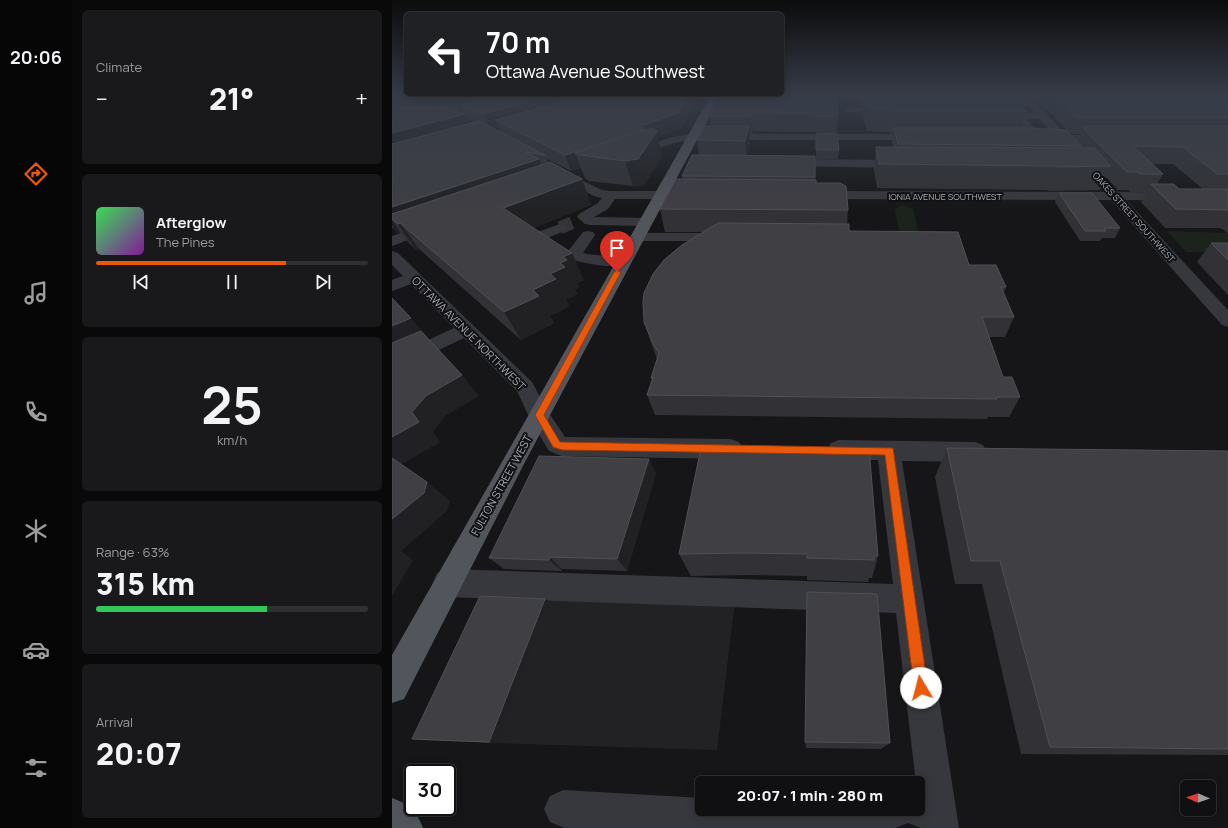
<!DOCTYPE html>
<meta charset="utf-8">
<style>
:root{--surface:#101012;--page:#19191b;--text:#f1f3f6;--muted:#9c9d9f;--line:#303032;--accent:#ea580c}
body{margin:0;font-family:Manrope,sans-serif;background:var(--page);color:var(--text);height:100vh;display:flex;flex-direction:column;font-size:15px;white-space:nowrap}
*{box-sizing:border-box;margin:0}
p{font-size:13px;color:var(--muted)}
.icon{flex:none;width:22px;height:22px;fill:none;stroke:currentColor;stroke-width:2;stroke-linecap:round;stroke-linejoin:round}
.map{position:relative;flex:1;overflow:hidden}
.sheet{display:flex;flex-direction:column;gap:10px;padding:10px;background:#09090a;width:320px}
.sheet>*{flex:none}
.guide{position:absolute;left:12px;top:12px;width:380px;height:84px;border-radius:6px;box-shadow:0 2px 10px #0003,0 0 0 1px var(--line);background:#202124;color:#fff;overflow:hidden}
.needle{width:26px;rotate:272deg}
.buttons{position:absolute;left:788px;top:780px;display:grid;gap:8px}
.buttons a{display:grid;place-items:center;width:36px;height:36px;border-radius:6px;background:var(--surface);box-shadow:0 2px 10px #0003,0 0 0 1px var(--line);font-size:20px}
.speed{position:absolute;left:12px;top:764px;display:flex;gap:8px;font-size:20px;font-weight:700;text-align:center}
.speed>*{display:grid;place-content:center;width:52px;height:52px;border-radius:50%;background:var(--surface);box-shadow:0 2px 10px #0003,0 0 0 1px var(--line);line-height:1}
.speed .limit{border:2px solid #111;border-radius:6px;background:#fff;color:#111}
.pin{position:absolute;display:grid;place-items:center;width:34px;height:34px;color:#fff;margin:-41px -17px;border-radius:50% 50% 50% 0;rotate:-45deg;box-shadow:0 0 4px #0007}
.pin .icon{rotate:45deg}
.me{position:absolute;width:44px;margin:-22px;rotate:352deg;stroke-linejoin:round;filter:drop-shadow(0 0 3px #0008)}
.turn{display:flex;align-items:center;gap:14px;height:84px;padding:0 16px;font-size:18px}
.turn .icon{width:52px;height:52px;stroke-width:2.5}
.turn b{display:block;font-size:28px;line-height:34px}
.big{font-size:30px;font-weight:800;line-height:1.1}
.sheet .tile{flex:1;display:flex;flex-direction:column;justify-content:center;gap:6px;min-width:0;padding:0 14px;border-radius:6px;background:var(--page)}
.sheet .dial{align-items:center;gap:0}
.dial b{font-size:52px;line-height:1}
.song{display:flex;align-items:center;gap:12px}
.cover{width:48px;height:48px;border-radius:6px;background:linear-gradient(135deg,hsl(130 70% 55%),hsl(290 70% 35%))}
.played{height:4px;border-radius:2px;background:linear-gradient(90deg,var(--accent) 70%,var(--line) 70%)}
.keys{display:flex;justify-content:space-around;direction:ltr}
.heat{display:flex;justify-content:space-between;align-items:center;font-size:22px;direction:ltr}
.charge{height:6px;border-radius:3px;background:linear-gradient(90deg,#34c759 63%,var(--line) 0)}
.trip{position:absolute;left:303px;top:776px;width:230px;height:40px;border-radius:6px;background:var(--surface);box-shadow:0 2px 10px #0003,0 0 0 1px var(--line);font-weight:800;line-height:40px;text-align:center}
main{display:flex;flex:1;min-height:0}
.menu{display:flex;flex-direction:column;width:72px;justify-content:space-around;align-items:center;background:#060607;color:var(--muted)}
.menu .icon{width:28px;height:28px}
.menu .current{color:var(--accent)}
.menu b{font-size:18px;color:var(--text)}
.map>svg:first-child{display:block}
.built{fill:#222225}
.green{fill:#1c231d}
.lines{fill:none;stroke-linecap:round;stroke-linejoin:round}
.minor-tunnel{stroke:#333438;stroke-width:13;stroke-dasharray:13 6;stroke-linecap:butt}
.minor{fill:#37383d;fill-rule:evenodd}
.major{fill:#53555c;fill-rule:evenodd}
.wall{fill:#323236;fill-rule:evenodd}
.shaded-wall{fill:#212124}
.building{fill:#3f3f44;stroke:#4f5156}
.route{fill:#ea580c;stroke:#983908}
.labels{text-anchor:middle;dominant-baseline:central;stroke-width:4;stroke-linejoin:round;paint-order:stroke}
.far-street-label{font-size:9px;fill:#a8adb8;stroke:#111113}
.street-label{font-size:11px;fill:#a8adb8;stroke:#111113}
</style>
<main>
<nav class="menu">
<b>20:06</b>
<svg class="icon current" aria-label="directions" viewBox="0 0 24 24"><path d="M12 3l9 9-9 9-9-9zM9 14v-3h6M13 9l2 2-2 2"/></svg>
<svg class="icon" aria-label="music" viewBox="0 0 24 24"><path d="M9 18V5l10-2v13"/><circle cx="6" cy="18" r="3"/><circle cx="16" cy="16" r="3"/></svg>
<svg class="icon" aria-label="phone" viewBox="0 0 24 24"><path d="M5 4h4l2 5-3 2q2 4 5 5l2-3 5 2v4C11 20 4 13 5 4z"/></svg>
<svg class="icon" aria-label="climate" viewBox="0 0 24 24"><path d="M12 3v18M4 7l16 10M4 17L20 7"/></svg>
<svg class="icon" aria-label="car" viewBox="0 0 24 24"><path d="M5 17H2v-5l4-1 3-4h7l3 4 3 1v5h-3M9 17h6M6 11h13"/><circle cx="7" cy="17" r="2"/><circle cx="17" cy="17" r="2"/></svg>
<svg class="icon" aria-label="filters" viewBox="0 0 24 24"><path d="M4 7h16M4 17h16"/><circle cx="9" cy="7" r="2"/><circle cx="15" cy="17" r="2"/></svg>
</nav>
<section class="sheet">
<div class="tile"><p>Climate</p>
<div class="heat"><a>−</a><b class="big">21°</b><a>+</a></div>
</div>
<div class="tile">
<div class="song"><i class="cover"></i><div><b>Afterglow</b><p>The Pines</p></div></div>
<div class="played"></div>
<div class="keys"><svg class="icon" aria-label="previous" viewBox="0 0 24 24"><path d="M18 5L8 12l10 7zM5 5v14"/></svg><svg class="icon" aria-label="pause" viewBox="0 0 24 24"><path d="M8 5v14M16 5v14"/></svg><svg class="icon" aria-label="next" viewBox="0 0 24 24"><path d="M6 5l10 7-10 7zM19 5v14"/></svg></div>
</div>
<div class="tile dial"><b>25</b><p>km/h</p></div>
<div class="tile"><p>Range · 63%</p><b class="big">315 km</b><div class="charge"></div></div>
<div class="tile"><p>Arrival</p><b class="big">20:07</b></div>
</section>
<div class="map">
<svg width="836" height="828" viewBox="0 0 836 828">
<rect width="100%" height="100%" fill="#161618"/>
<!-- built -->
<polygon class="built" points="160,596 343,601 325,750 104,743"/>
<!-- green -->
<g class="green">
<polygon points="511,205 521,209 527,235 508,235 503,210 506,207"/>
<polygon points="775,231 836,233 836,252 794,252"/>
</g>
<g class="lines">
<!-- minor-tunnel -->
<polyline class="minor-tunnel" points="168,228 184,221"/>
<!-- minor -->
<g class="minor">
<path d="M628,95H637L674,135H717L722,138L717,141H680L683,145L677,148L673,147L668,141L640,140L622,116L627,113H643ZM635,119H648L662,135L648,136Z"/>
<polygon points="457,107 501,107 506,110 501,113 454,112 452,110"/>
<polygon points="302,134 531,134 536,137 531,140 302,140 286,142 240,157 236,156 234,154 236,152 280,137"/>
<polygon points="392,159 512,160 516,161 518,164 516,167 512,168 388,166 386,163 388,160"/>
<polygon points="166,169 210,190 219,191 293,191 298,192 300,195 298,198 293,199 223,199 216,209 202,217 253,218 258,219 260,222 258,225 253,226 198,225 193,224 185,217 187,214 206,203 210,198 202,196 162,176 160,173 162,170"/>
<polygon points="717,186 722,187 726,192 836,193 836,201 734,200 836,310 836,327 830,325 719,200 425,199 420,198 418,195 420,192 425,191 712,192 710,190 712,187"/>
<polygon points="40,222 45,223 47,226 45,229 0,246 0,236"/>
<polygon points="168,224 173,225 175,228 173,231 150,240 145,241 140,240 138,237 140,234"/>
<path d="M196,231L201,232L203,235L191,253C206,257 222,254 238,258L240,261L238,264C218,269 196,264 177,259L174,254L191,232Z"/>
<polygon points="245,233 333,233 338,234 340,237 338,240 333,241 245,241 240,240 238,237 240,234"/>
<polygon points="0,251 6,253 140,382 155,410 173,437 339,439 347,442 351,449 347,456 339,459 170,456 157,451 139,421 125,391 72,338 0,372 0,357 62,328 19,284 0,291 0,280 11,276 0,265"/>
<polygon points="447,440 583,442 591,445 595,452 591,459 583,462 510,461 567,828 529,828 516,823 503,828 173,828 158,822 152,809 158,796 171,790 310,798 310,809 526,809 526,783 524,783 504,613 55,597 45,593 41,583 45,573 55,569 501,584 486,460 447,460 439,457 435,450 439,443"/>
</g>
<!-- major -->
<g class="major">
<polygon points="319,95 329,95 133,462 12,699 0,703 0,655"/>
<path d="M0,798C18,805 24,810 31,828H0Z"/>
</g>
</g>
<!-- wall -->
<g class="wall">
<path d="M0,95L102,96L105,95H308L289,128L266,137L270,156L252,185L241,186L197,181L193,178L189,168L179,171L155,159L156,163L190,179L199,205L141,228L192,280L185,283L187,287L183,289L185,294L174,300L177,306L158,316L162,323L129,340L27,249L24,250L16,242L8,232L5,233L1,228L0,229ZM76,120L82,122L78,123ZM106,126L108,132L100,128Z"/>
<polygon points="328,95 446,114 446,132 444,134 424,134 424,132 361,131 360,134 357,134 358,142 355,156 423,156 424,183 456,210 455,224 457,231 577,265 614,287 612,293 622,317 613,337 597,337 611,377 628,397 617,417 596,417 595,419 263,415 255,395 260,380 259,378 265,359 252,322 312,232 273,232 268,209 291,179 290,176 307,155 305,140 319,126 318,116"/>
<path d="M467,95H638L635,106H631L634,111L629,128L686,142L689,134H678L657,111L653,110L639,95H836V100L834,98L832,100H836V234L832,230L827,228H773L749,202L755,192H738L737,190H726L714,177L708,190L656,191L655,190L485,188L482,170L484,147H501L500,142L501,134H498L497,132L475,131L471,115L472,106H469ZM760,164H781L811,189H787L765,184L771,174Z"/>
<polygon points="424,134 447,150 446,159 424,159"/>
<polygon points="667,193 728,228 723,238 710,238 708,241 688,241 663,202"/>
<polygon points="819,243 836,243 836,295 805,262"/>
<polygon points="309,448 486,556 480,578 477,578 476,582 415,580 415,576 359,575 299,576 287,554"/>
<polygon points="555,448 836,451 836,755 629,754 590,584 563,584 543,477"/>
<polygon points="264,473 235,571 170,569 170,571 112,569 97,558"/>
<polygon points="153,599 158,602 104,743 28,740 20,739"/>
<polygon points="413,742 498,743 489,749 414,748"/>
</g>
<!-- shaded-wall -->
<g class="shaded-wall">
<polygon points="67,95 103,95 81,110 67,105 72,114 73,114 83,133 0,156 0,133 69,115 61,99"/>
<polygon points="160,95 215,95 103,120 106,126 98,128 91,114"/>
<polygon points="297,95 308,95 289,128 266,137 270,156 252,185 241,186 233,161 183,153 189,168 179,171 173,155"/>
<polygon points="359,113 361,131 360,134 359,116"/>
<polygon points="446,114 446,132 444,134 445,116"/>
<polygon points="357,126 358,142 355,158 353,141"/>
<polygon points="147,159 156,180 8,223 27,249 24,250 6,224 0,219 0,207"/>
<polygon points="190,179 199,205 125,234 111,208"/>
<polygon points="0,220 8,232 5,233 0,225"/>
<polygon points="180,253 192,280 185,283 187,287 183,289 185,294 174,300 177,306 158,316 162,323 129,340 112,312 141,290 158,274 168,263 171,257"/>
<polygon points="19,318 36,338 0,355 0,326"/>
<polygon points="70,375 87,396 53,416 41,432 48,442 7,466 0,461 0,437 34,396"/>
<polygon points="257,459 264,473 235,571 225,559"/>
<polygon points="35,482 58,501 55,511 9,551 21,560 0,596 0,519"/>
<polygon points="158,557 170,569 170,571 157,560"/>
<polygon points="153,599 158,602 104,743 97,742"/>
</g>
<!-- building -->
<g class="building">
<polygon points="0,95 67,95 61,99 0,98"/>
<polygon points="105,95 160,95 91,114 67,105"/>
<polygon points="194,95 297,95 286,113 249,126 253,129 173,155 103,120"/>
<polygon points="328,95 445,95 446,114 445,116 424,116 424,114 359,113 359,116 318,116"/>
<polygon points="473,95 622,95 634,111 500,111 500,109 477,109"/>
<polygon points="661,95 746,95 747,96 812,98 836,100 836,118 684,118 662,95"/>
<polygon points="0,106 56,107 73,114 0,133"/>
<polygon points="87,121 153,155 134,152 147,159 0,207 0,144"/>
<polygon points="313,126 357,126 353,141 305,140"/>
<polygon points="693,126 836,126 836,174 825,174 791,147 741,146 771,174 748,174 746,172 735,172 691,128 695,128"/>
<polygon points="260,128 265,131 246,159 233,161 188,155 183,153"/>
<polygon points="502,128 638,128 674,130 689,146 506,144"/>
<polygon points="424,134 445,134 447,150 424,150"/>
<polygon points="484,147 702,148 719,166 665,167 664,166 487,164"/>
<polygon points="300,155 423,156 423,177 290,176"/>
<polygon points="158,162 190,179 111,208 180,253 171,257 175,260 168,263 173,267 158,274 164,279 141,290 147,296 112,312 8,223 6,224 0,219 0,214"/>
<polygon points="284,179 424,180 424,183 448,183 454,186 456,210 268,209"/>
<polygon points="759,184 782,184 787,189 836,189 836,210 784,209"/>
<polygon points="667,193 700,193 728,228 712,228 714,231 693,231"/>
<polygon points="326,223 457,224 457,231 566,232 577,265 604,265 614,287 609,287 622,317 590,317 611,377 620,377 628,397 604,397 605,399 255,395 261,377 259,378 267,353 261,344 252,322 251,302 252,293 261,274 272,260 290,245"/>
<polygon points="819,243 836,243 836,260"/>
<polygon points="0,298 19,318 0,326"/>
<polygon points="29,331 70,375 34,396 20,412 27,422 0,437 0,343"/>
<polygon points="309,448 477,448 486,556 482,556 482,560 415,558 415,554 353,553 287,554"/>
<polygon points="555,448 836,451 836,749 658,747 608,561 579,561"/>
<polygon points="147,456 257,459 225,559 158,557 157,560 97,558"/>
<polygon points="0,458 35,482 32,493 0,519"/>
<polygon points="415,592 485,594 498,743 413,742"/>
<polygon points="88,596 153,599 97,742 20,739"/>
</g>
<!-- sky -->
<linearGradient id="sky" x2="0" y2="1"><stop stop-color="#0c0c0d"/><stop offset="0.45" stop-color="#363c48"/><stop offset="1" stop-color="#363c48" stop-opacity="0"/></linearGradient>
<rect width="836" height="211" fill="url(#sky)"/>
<!-- route -->
<polygon class="route" points="225,270 229,272 152,415 168,442 501,448 536,688 534,693 529,695 524,693 522,688 493,455 170,450 161,447 143,415 222,272"/>
<g class="labels">
<!-- far-street labels -->
<g class="far-street-label">
<text x="553" y="196">IONIA AVENUE SOUTHWEST</text>
<text transform="translate(742 217) rotate(48)">OAKES STREET SOUTHWEST</text>
</g>
<!-- street labels -->
<g class="street-label">
<text transform="translate(77 333) rotate(45)">OTTAWA AVENUE NORTHWEST</text>
<text transform="translate(109 485) rotate(-61)">FULTON STREET WEST</text>
</g>
</g>
</svg>
<div class="buttons">
<a><svg class="needle" viewBox="-14 -14 28 28"><path d="M0-13l5 13h-10z" fill="#e53935"/><path d="M0 13l5-13h-10z" fill="#9c9d9f"/></svg></a>
</div>
<div class="speed"><div class="limit">30</div></div>
<div class="pin" style="left:225px;top:272px;background:#d93025"><svg class="icon" aria-label="arrive" viewBox="0 0 24 24"><path d="M6 21V4h12l-3 4 3 4H6"/></svg></div>
<svg class="me" style="left:529px;top:688px" viewBox="-20 -20 40 40"><circle r="19" fill="#fff"/><path d="M0-13L10 11 0 6-10 11z" fill="#ea580c"/></svg>
<div class="trip">20:07 · 1 min · 280 m</div>
<div class="guide">
<div class="turn"><svg class="icon" aria-label="left" viewBox="0 0 24 24"><path d="M17 20v-9H6M10 6l-5 5 5 5"/></svg><div><b>70 m</b>Ottawa Avenue Southwest</div></div>
</div>
</div>
</main>
